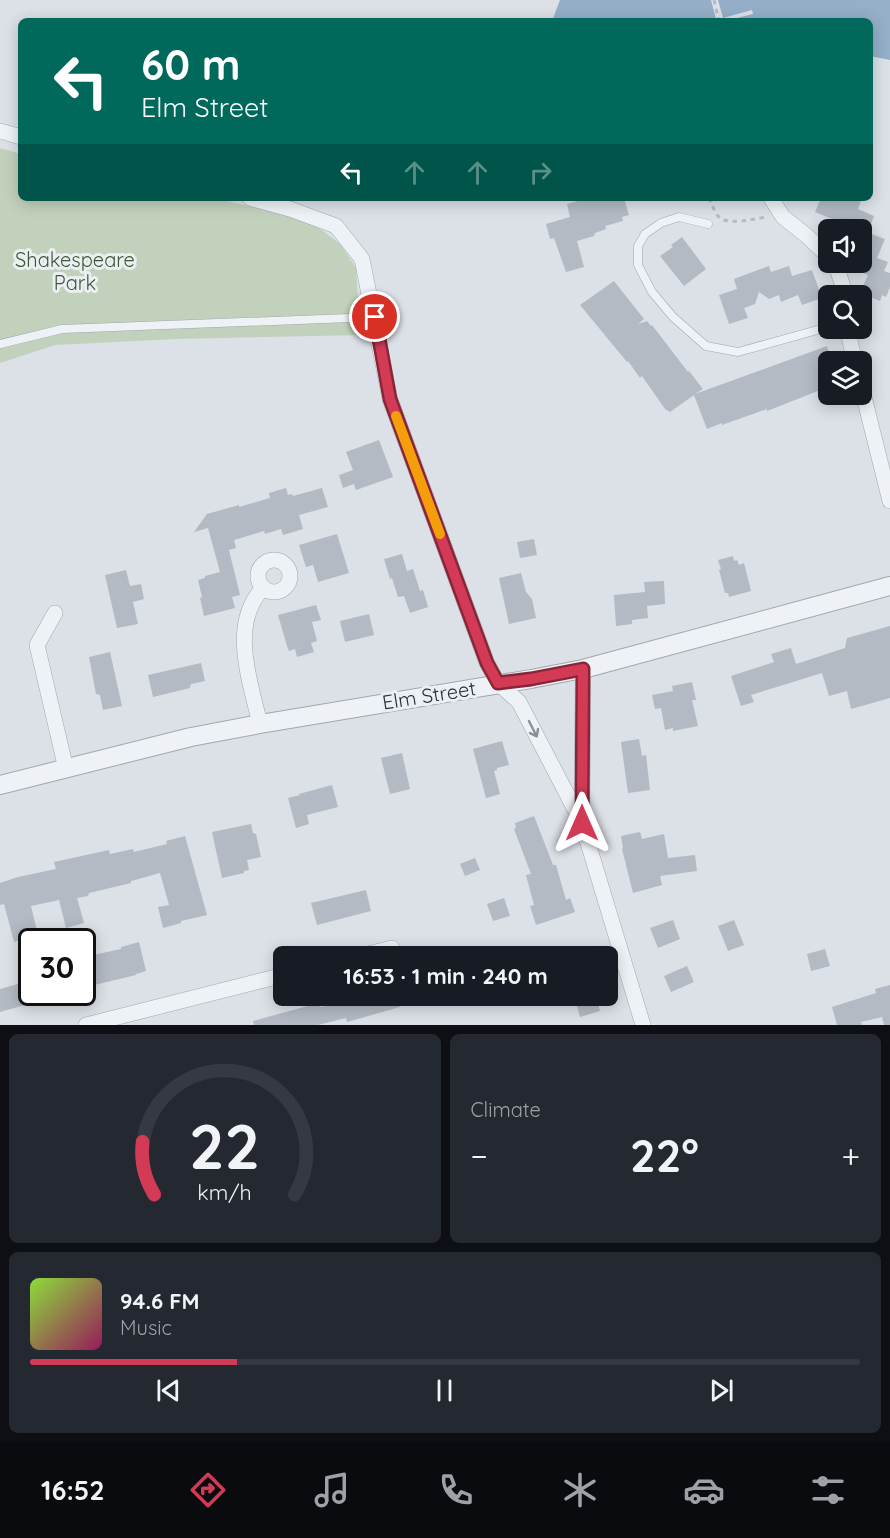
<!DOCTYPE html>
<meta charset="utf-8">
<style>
:root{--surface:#171b24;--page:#242831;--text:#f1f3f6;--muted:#9ea1a6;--line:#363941;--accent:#d23a56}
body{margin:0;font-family:Quicksand,sans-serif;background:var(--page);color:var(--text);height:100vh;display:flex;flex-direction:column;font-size:22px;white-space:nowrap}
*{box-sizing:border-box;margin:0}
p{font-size:20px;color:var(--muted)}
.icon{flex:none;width:33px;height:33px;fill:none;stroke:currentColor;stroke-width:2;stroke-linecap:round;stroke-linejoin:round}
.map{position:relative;height:1025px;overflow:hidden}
.details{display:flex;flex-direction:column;gap:9px;padding:9px;background:#0d0f14;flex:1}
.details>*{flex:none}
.banner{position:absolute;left:18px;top:18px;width:855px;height:183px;border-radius:9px;box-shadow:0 3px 15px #0003;background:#00695c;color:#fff;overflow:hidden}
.controls{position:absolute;left:818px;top:219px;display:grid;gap:12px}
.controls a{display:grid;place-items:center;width:54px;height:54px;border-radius:9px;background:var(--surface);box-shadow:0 3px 15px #0003;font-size:30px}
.speed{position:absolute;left:18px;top:928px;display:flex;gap:12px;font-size:30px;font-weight:700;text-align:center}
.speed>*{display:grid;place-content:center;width:78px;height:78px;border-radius:50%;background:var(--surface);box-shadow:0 3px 15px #0003;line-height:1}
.speed .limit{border:3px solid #111;border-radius:9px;background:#fff;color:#111}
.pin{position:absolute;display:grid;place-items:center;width:51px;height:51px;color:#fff;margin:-26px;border:3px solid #fff;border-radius:50%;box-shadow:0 2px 6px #0007}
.me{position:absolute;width:66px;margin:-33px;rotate:0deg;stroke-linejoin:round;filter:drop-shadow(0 0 4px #0008)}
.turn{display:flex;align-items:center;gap:21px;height:126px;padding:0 24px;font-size:27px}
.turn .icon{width:78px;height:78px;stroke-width:2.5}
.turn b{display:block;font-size:42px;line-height:51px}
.lanes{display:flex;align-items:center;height:57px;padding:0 24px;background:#0003;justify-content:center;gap:30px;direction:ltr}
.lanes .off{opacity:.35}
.big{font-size:45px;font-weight:800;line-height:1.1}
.details .widget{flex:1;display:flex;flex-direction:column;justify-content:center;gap:9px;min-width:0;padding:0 21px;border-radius:9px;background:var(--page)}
.details .dial{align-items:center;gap:0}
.dial svg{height:156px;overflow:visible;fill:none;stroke:var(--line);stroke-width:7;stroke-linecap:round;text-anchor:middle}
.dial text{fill:var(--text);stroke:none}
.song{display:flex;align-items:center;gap:18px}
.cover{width:72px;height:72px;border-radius:9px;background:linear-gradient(135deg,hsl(90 70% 55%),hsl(330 70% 35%))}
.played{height:6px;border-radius:3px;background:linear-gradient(90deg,var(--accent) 25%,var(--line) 25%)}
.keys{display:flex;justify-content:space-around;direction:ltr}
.heat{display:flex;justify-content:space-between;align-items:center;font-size:33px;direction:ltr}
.details .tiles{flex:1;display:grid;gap:9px;grid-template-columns:1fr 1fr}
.widget:last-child{grid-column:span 2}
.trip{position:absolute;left:273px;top:946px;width:345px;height:60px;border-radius:9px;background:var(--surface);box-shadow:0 3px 15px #0003;font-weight:800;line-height:60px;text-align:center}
.tabs{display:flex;height:96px;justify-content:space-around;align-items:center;background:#090b0e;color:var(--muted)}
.tabs .icon{width:42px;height:42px}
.tabs .selected{color:var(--accent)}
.tabs b{font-size:27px;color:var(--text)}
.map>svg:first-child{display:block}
.green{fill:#c2d1bc}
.water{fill:#95afc9}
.pier{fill:#dce0e7}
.building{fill:#b3bac3}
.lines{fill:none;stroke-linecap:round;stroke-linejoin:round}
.service-casing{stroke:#a1a7b1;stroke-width:9}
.minor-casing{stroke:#a1a7b1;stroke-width:16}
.tertiary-casing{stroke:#a1a7b1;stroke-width:20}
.path{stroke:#b6bbc1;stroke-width:3;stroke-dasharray:4.5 4.5;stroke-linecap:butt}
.service{stroke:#eef1f5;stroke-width:8}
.minor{stroke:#eef1f5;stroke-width:15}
.tertiary{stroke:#eef1f5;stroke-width:18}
.oneway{stroke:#8a9099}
.route-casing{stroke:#882638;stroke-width:15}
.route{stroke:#d23a56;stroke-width:10}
.slow{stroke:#f59e0b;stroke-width:10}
.labels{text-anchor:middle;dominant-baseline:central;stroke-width:6;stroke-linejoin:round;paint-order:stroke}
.park-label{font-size:20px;fill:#3b5932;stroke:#ebeff4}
.street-label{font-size:20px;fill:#252f3d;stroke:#ebeff4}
</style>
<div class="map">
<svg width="890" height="1025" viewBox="0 0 890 1025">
<rect width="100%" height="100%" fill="#dce0e7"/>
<!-- green -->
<polygon class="green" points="0,148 21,154 21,198 213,198 293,216 319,228 340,244 356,268 360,335 176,339 55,345 0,363"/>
<!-- water -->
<polygon class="water" points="560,0 890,0 890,60 870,56 870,21 552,21"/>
<!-- pier -->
<polygon class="pier" points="711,0 718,0 723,18 752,10 753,14 725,21 711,21 716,19"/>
<!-- building -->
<g class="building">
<polygon points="588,198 624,198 629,215 622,217 623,221 605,226 606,229 595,233 594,236 577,241 584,267 566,272 554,238 550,239 546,224 570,217 567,204"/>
<polygon points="821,198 862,198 858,209 874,216 869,230 839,230 829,226 832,219 815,212"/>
<polygon points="861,230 885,239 877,258 888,262 884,271 890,273 890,287 886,297 882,295 880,301 860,293 868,275 861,272"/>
<polygon points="682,237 706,269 684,286 660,256 673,247 671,245"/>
<polygon points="769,266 771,272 789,266 792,276 812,270 822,298 802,305 798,295 781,302 779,295 769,299 759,292 755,304 744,308 748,318 729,324 719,295 737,289 734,279"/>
<polygon points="614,281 644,319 638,324 647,321 651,326 652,325 688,372 689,371 703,389 695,394 827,346 832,362 828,362 828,387 767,411 767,409 722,425 722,423 707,429 694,395 670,412 665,409 642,376 640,378 628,361 627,362 580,305"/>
<polygon points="379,440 393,477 356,490 354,484 343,488 339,475 353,470 346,452"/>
<polygon points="286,488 288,495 292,494 293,496 322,488 328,507 299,515 303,529 283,535 281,529 265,534 264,531 234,540 236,548 229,550 240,595 232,597 235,608 204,616 200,598 202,597 198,580 205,578 205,576 220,572 208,528 194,532 207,514 239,505 239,507 270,498 269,493"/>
<polygon points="337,534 349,573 318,582 313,565 306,567 299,545"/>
<polygon points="534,539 537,555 520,558 517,542"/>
<polygon points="402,554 407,571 413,569 420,591 423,590 428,607 410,613 404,596 398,597 392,578 390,579 384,559"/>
<polygon points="733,556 734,561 737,560 739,565 744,563 751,591 729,597 728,593 725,593 719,570 721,569 718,560"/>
<polygon points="126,570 130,586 141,584 144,599 133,602 138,624 117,628 105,575"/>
<polygon points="521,573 526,592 532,599 536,618 509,624 499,578"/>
<polygon points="664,581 665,604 647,606 648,618 632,620 632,624 616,626 614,595 645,592 644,582"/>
<polygon points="316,605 321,620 312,622 317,641 311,643 314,652 297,657 295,649 289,651 287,646 278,615"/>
<polygon points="369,614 374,635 345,642 340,621"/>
<polygon points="890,626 890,698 851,709 847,691 829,696 822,673 751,695 754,702 741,706 731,676 774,662 771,654 791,648 796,664 845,648 847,638"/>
<polygon points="110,652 122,706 103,710 100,695 96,694 89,657"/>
<polygon points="201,663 205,681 191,684 190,688 153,697 148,675"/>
<polygon points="692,682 696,700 692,700 698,726 673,731 673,728 665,730 661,708 655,709 652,695 673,691 672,686"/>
<polygon points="639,739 642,756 646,755 650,790 628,793 621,742"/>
<polygon points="502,741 509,765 497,768 497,770 494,771 500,794 486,798 473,749"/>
<polygon points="402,753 410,789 390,794 381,758"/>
<polygon points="332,785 338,807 307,815 309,824 296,828 288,798 300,795 299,794"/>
<polygon points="534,816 553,865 556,865 566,900 570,898 575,912 536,925 530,906 534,905 526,875 531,874 514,829 516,828 515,823"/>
<polygon points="251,824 253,833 256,834 261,857 247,860 249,870 244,871 244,873 222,878 212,832"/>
<polygon points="640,832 642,839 664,834 668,858 695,855 697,871 660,876 662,885 633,893 622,849 623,848 621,836"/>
<polygon points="185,836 207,915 181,921 181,923 163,928 158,907 169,905 160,873 131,881 131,883 89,893 88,896 77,898 84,923 66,928 59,900 31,906 38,935 14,942 4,904 0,905 0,883 18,877 56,869 54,862 109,850 110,854 133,849 134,852 167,844 166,841"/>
<polygon points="475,858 480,870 465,876 460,864"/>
<polygon points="366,890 371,911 317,925 311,903"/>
<polygon points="504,898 510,916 493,921 487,904"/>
<polygon points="673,920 680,939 658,948 650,928"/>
<polygon points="734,920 744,945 728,951 718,926"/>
<polygon points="139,942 146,971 136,974 136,975 86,987 82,971 82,967 86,966 84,957 121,949 121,947"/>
<polygon points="825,949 830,966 811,971 807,954"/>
<polygon points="687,966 694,982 671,992 664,976"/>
<polygon points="32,980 32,1003 0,1012 0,989"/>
<polygon points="890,985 890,1025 884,1025 882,1017 861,1022 862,1025 837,1025 832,1007 876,993 875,989"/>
<polygon points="361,996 397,996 400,1007 347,1022 346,1018 318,1025 254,1025 253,1021 311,1005 319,1003 321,1007"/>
<polygon points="585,996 596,996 600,1011 580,1017 575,999"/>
</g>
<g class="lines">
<defs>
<g id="service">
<polyline points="708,224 679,217 661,223 645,234 638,246 638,265 652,292 673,317 706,346 738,352 828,327"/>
<polyline points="0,344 62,329 375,317"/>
</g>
<g id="minor">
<polyline points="0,131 21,137"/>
<polyline points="250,198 290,209 336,226 362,259 390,399 487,663 498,683 519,702 582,823 643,1025"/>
<polyline points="771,198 783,217 807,236 828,256"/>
<polyline points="835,262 846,296"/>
<polyline points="847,328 855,362"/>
<polyline points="861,385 890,501"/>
<circle cx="274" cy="576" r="16"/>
<polyline points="55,613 37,645 66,769"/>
<path d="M260,724C250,681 229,624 263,588"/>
<polyline points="582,820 583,669"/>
<polyline points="356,957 392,948"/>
<polyline points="86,1025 284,975"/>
</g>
<polyline id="tertiary" points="0,785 191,737 260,724 531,679 583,669 890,586"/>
</defs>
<!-- service casing -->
<use href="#service" class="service-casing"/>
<!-- minor casing -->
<use href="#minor" class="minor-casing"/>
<!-- tertiary casing -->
<use href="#tertiary" class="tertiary-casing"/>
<!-- path -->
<g class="path">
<polyline points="714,0 719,21"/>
<path d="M709,198C712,204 714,211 718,216C726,226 754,219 766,217"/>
</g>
<!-- service -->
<use href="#service" class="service"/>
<!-- minor -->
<use href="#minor" class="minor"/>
<!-- tertiary -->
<use href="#tertiary" class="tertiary"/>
</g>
<!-- one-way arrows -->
<defs><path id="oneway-shaft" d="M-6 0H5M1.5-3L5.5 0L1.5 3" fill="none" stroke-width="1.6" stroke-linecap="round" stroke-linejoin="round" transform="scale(1.5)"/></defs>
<use class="oneway" href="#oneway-shaft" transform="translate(533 729) rotate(63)"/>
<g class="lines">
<defs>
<polyline id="route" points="375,317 390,399 487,663 498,683 531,679 583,669 582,823"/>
</defs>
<!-- route casing -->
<use href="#route" class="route-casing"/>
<!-- route -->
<use href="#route" class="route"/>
<!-- slow -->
<polyline class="slow" points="396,416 440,534"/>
</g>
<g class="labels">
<!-- park labels -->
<g class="park-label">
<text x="75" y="259">Shakespeare<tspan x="75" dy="23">Park</tspan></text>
</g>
<!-- street labels -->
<g class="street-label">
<text transform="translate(429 695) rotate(-9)">Elm Street</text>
</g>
</g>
</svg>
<div class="controls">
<a><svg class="icon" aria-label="sound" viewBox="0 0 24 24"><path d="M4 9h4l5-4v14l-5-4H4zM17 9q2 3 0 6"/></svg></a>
<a><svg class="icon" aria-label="search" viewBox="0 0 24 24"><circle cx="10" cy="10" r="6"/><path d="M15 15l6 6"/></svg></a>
<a><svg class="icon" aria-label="layers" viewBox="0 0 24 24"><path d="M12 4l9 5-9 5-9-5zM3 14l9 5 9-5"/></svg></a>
</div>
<div class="speed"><div class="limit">30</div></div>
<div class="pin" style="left:375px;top:317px;background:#d93025"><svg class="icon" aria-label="arrive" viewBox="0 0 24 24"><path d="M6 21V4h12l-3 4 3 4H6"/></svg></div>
<svg class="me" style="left:582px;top:823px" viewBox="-20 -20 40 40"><path d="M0-17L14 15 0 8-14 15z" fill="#d23a56" stroke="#fff" stroke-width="4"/></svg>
<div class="trip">16:53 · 1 min · 240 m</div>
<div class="banner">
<div class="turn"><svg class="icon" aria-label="left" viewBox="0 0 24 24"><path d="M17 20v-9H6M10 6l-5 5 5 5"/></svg><div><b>60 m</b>Elm Street</div></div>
<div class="lanes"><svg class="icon" aria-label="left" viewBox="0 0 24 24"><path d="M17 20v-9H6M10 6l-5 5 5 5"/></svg><svg class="icon off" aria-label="ahead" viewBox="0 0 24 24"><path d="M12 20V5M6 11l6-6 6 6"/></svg><svg class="icon off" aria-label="ahead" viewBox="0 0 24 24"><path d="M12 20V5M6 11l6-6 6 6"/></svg><svg class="icon off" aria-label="right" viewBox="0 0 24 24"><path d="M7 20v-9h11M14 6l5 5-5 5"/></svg></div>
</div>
</div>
<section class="details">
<div class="tiles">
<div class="widget dial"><svg viewBox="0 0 100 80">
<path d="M14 69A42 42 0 1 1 86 69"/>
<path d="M14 69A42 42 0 0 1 8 42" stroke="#d23a56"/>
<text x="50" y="56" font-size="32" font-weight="700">22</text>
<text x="50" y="72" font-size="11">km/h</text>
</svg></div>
<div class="widget"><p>Climate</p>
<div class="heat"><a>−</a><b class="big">22°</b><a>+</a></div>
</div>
<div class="widget">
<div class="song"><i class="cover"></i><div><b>94.6 FM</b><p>Music</p></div></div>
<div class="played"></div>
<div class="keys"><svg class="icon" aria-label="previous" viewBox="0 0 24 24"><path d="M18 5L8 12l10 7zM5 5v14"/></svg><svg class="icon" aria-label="pause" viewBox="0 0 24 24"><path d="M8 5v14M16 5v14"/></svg><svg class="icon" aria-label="next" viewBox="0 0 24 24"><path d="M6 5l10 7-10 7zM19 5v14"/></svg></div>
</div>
</div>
</section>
<nav class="tabs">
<b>16:52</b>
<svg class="icon selected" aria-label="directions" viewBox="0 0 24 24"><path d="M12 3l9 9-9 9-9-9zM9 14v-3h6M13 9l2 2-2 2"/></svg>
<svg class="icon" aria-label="music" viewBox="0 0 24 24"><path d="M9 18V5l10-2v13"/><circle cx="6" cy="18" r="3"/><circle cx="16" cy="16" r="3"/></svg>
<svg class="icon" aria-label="phone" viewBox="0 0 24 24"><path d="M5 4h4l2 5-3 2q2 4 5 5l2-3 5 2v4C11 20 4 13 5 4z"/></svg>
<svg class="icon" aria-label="climate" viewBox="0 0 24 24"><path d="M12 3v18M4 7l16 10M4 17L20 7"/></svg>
<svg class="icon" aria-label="car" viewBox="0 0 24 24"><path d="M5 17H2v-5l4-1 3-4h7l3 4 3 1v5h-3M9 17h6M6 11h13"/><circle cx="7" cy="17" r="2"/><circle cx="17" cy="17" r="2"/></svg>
<svg class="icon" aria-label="filters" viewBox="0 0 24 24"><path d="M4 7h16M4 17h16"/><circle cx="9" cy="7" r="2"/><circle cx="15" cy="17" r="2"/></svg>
</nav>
